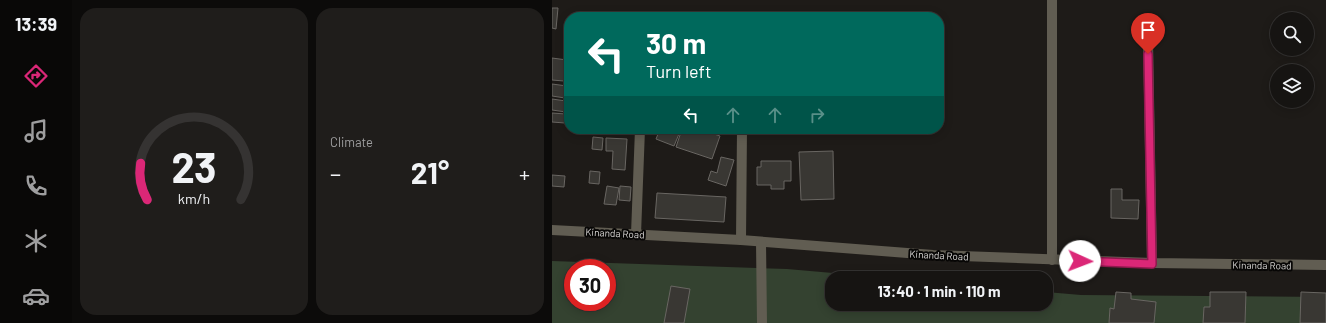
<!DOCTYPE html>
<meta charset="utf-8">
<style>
:root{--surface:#161412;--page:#1f1d1b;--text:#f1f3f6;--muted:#9e9e9f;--line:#353332;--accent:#db2777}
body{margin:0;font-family:Barlow,sans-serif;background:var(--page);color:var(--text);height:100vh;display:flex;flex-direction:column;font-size:15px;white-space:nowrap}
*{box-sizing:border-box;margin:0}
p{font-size:13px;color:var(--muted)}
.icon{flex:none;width:22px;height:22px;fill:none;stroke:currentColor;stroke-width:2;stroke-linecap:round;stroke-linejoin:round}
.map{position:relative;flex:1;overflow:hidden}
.drawer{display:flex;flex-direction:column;gap:8px;padding:8px;background:#0c0b0a;width:480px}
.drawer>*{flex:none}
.hud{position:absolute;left:12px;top:12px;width:380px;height:122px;border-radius:16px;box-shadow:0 2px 10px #0003,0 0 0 1px var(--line);background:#00695c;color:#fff;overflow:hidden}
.buttons{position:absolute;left:718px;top:12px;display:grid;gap:8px}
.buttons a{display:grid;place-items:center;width:44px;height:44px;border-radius:50%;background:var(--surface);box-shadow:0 2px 10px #0003,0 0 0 1px var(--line);font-size:20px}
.speed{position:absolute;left:12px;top:259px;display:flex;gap:8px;font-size:20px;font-weight:700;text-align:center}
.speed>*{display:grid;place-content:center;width:52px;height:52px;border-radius:50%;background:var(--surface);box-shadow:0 2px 10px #0003,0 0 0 1px var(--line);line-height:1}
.speed .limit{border:6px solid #d22;background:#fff;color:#111}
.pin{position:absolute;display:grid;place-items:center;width:34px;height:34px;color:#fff;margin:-41px -17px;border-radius:50% 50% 50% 0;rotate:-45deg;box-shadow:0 0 4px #0007}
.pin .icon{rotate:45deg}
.me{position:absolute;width:44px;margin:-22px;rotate:92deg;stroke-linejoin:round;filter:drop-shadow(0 0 3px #0008)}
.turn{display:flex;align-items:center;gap:14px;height:84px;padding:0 16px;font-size:18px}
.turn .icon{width:52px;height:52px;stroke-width:2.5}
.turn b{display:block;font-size:28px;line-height:34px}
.lanes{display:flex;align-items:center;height:38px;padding:0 16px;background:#0003;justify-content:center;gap:20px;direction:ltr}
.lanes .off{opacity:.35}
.big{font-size:30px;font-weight:700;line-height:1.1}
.drawer .card{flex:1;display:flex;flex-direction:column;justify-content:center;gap:6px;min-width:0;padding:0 14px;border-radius:16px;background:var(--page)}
.drawer .dial{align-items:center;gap:0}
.dial svg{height:104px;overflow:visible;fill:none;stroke:var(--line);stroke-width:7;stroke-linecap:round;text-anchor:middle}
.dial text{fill:var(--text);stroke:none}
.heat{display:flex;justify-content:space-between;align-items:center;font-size:22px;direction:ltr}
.drawer .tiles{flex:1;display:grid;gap:8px;grid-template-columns:repeat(2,1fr)}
.trip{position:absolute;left:273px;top:271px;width:228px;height:40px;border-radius:16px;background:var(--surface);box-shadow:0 2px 10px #0003,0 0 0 1px var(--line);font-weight:700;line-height:40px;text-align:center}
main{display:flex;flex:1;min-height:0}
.tabs{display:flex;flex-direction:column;width:72px;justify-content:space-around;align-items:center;background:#090807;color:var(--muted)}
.tabs .icon{width:28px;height:28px}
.tabs .active{color:var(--accent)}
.tabs b{font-size:18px;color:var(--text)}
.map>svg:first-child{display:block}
.green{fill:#344230;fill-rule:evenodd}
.building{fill:#393733;stroke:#696662}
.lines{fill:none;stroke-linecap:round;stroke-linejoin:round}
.street{stroke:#615d52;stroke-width:10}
.route-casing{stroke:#8e194d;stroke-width:10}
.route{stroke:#db2777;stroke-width:7}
.labels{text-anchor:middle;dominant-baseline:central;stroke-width:4;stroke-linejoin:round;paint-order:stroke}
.street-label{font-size:10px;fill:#d9d7d5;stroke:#070605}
</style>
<main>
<nav class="tabs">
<b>13:39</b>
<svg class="icon active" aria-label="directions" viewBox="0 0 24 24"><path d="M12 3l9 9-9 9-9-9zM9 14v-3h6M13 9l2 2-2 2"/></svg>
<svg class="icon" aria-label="music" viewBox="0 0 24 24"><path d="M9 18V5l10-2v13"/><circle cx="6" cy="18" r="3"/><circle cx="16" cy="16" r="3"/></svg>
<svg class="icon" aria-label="phone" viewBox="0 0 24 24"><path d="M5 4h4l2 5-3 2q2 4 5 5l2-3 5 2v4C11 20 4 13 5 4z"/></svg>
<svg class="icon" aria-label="climate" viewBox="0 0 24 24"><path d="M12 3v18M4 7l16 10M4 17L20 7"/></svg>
<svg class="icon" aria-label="car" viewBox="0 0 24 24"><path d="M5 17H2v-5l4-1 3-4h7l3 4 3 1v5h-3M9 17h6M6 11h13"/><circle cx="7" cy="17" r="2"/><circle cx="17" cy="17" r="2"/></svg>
</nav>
<section class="drawer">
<div class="tiles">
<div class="card dial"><svg viewBox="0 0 100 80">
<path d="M14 69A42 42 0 1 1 86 69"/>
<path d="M14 69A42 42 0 0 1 9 41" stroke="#db2777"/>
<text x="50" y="56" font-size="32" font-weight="700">23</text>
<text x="50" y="72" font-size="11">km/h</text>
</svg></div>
<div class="card"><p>Climate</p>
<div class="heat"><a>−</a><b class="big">21°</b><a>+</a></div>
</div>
</div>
</section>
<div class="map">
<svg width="774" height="323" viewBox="0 0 774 323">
<rect width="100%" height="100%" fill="#1e1b18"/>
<!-- green -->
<path class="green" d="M0,261L235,269L338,278H280V304H494V292L529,295L774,297V323H0ZM21,268H55V302H21Z"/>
<!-- building -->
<g class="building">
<polygon points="0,8 6,8 4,29 0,28"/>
<polygon points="0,58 15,60 12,81 0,80"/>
<polygon points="0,84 15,86 13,98 0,96"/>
<polygon points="0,99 14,101 14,112 0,110"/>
<polygon points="0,113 14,114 13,123 0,122"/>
<polygon points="108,129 129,129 122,146 104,139"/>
<polygon points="130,129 147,129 168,136 160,159 124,147"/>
<polygon points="41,137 51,138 50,150 40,149"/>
<polygon points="54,138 75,139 73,170 60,169 61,151 54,151"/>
<polygon points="281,151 282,199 249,200 247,152"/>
<polygon points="169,157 182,160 174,186 156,180 159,171 165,173"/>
<polygon points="209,161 239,161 239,181 232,181 232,189 219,189 219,185 205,185 205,167 209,167"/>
<polygon points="38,171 48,172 47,184 37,183"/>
<polygon points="0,175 13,176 12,187 0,186"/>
<polygon points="55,186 67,188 64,205 52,204"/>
<polygon points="68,186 79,187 78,201 67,200"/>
<polygon points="559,189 570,189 570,200 587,200 586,219 559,218"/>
<polygon points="105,193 174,197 172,222 103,218"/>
<polygon points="119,286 138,289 132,323 112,323"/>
<polygon points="564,292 579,293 579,299 604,302 602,323 557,323 558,308 562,309"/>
<polygon points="658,292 694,292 693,323 651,323 652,307 658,307"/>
<polygon points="749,292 774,293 774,323 748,323"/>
</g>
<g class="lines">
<!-- street -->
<g class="street">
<polyline points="596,40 600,263"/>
<polyline points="0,230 189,240 381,255 600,263 774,265"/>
<polyline points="84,234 88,129"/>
<polyline points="189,240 190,129"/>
<polyline points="209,242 210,323"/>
<polyline points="500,260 500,0"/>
</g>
</g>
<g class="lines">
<defs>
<polyline id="route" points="528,261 600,264 596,54"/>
</defs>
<!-- route casing -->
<use href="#route" class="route-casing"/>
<!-- route -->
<use href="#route" class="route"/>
</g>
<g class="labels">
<!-- street labels -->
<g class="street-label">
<text transform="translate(63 233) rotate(3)">Kinanda Road</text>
<text transform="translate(387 255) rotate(3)">Kinanda Road</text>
<text transform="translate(710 265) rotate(1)">Kinanda Road</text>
</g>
</g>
</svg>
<div class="buttons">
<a><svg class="icon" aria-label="search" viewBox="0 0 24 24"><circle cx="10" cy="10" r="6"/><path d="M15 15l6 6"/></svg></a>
<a><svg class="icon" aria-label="layers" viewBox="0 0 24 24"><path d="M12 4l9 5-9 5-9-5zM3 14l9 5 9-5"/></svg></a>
</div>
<div class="speed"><div class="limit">30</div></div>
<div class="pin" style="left:596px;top:54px;background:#d93025"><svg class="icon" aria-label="arrive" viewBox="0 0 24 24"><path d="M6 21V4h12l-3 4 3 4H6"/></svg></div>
<svg class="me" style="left:528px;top:261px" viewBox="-20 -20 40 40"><circle r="19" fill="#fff"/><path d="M0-13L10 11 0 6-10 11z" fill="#db2777"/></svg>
<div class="trip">13:40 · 1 min · 110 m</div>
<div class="hud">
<div class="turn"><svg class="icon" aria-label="left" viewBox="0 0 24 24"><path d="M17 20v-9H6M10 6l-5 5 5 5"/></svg><div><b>30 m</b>Turn left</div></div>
<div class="lanes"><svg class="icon" aria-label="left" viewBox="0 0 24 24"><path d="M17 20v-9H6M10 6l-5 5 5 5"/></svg><svg class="icon off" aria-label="ahead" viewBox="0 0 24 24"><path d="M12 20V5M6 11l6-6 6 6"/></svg><svg class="icon off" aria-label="ahead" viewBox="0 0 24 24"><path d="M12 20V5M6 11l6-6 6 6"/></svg><svg class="icon off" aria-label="right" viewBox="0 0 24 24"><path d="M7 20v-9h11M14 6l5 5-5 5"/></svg></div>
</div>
</div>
</main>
